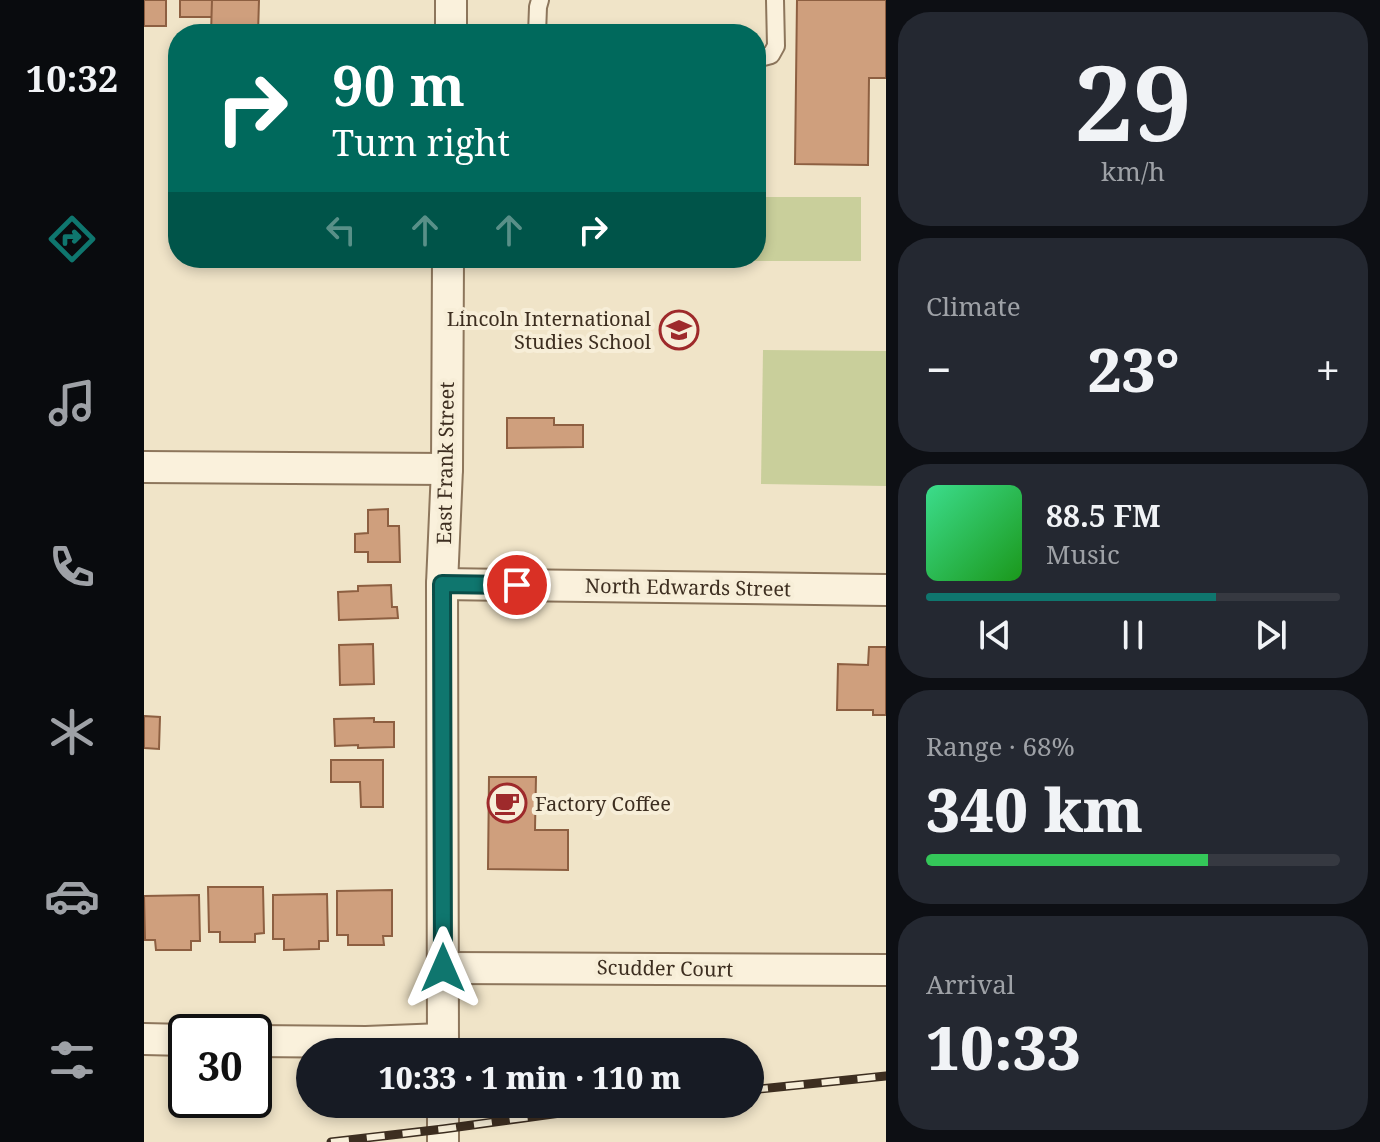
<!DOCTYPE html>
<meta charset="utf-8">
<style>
:root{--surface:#171b24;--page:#242831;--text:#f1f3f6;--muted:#9ea1a6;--line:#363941;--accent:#0f766e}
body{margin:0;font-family:"Noto Serif",serif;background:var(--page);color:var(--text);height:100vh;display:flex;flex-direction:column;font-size:30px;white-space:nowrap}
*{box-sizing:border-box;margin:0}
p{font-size:26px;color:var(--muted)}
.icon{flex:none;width:44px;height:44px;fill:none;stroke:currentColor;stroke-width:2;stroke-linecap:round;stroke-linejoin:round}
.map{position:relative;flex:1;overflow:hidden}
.side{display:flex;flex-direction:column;gap:12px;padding:12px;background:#0d0f14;width:494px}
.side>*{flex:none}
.top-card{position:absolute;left:24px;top:24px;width:598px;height:244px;border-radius:32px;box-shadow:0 4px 12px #0003;background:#00695c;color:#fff;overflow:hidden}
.speed{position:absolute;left:24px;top:1014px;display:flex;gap:16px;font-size:40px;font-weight:700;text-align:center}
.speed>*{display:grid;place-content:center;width:104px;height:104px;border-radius:50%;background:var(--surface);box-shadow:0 4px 12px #0003;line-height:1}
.speed .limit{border:4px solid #111;border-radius:12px;background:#fff;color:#111}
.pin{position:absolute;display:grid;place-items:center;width:68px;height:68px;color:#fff;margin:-34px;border:4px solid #fff;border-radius:50%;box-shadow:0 2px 8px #0007}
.me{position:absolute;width:88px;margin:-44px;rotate:0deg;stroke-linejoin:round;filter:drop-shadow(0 0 6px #0008)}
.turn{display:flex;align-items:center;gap:28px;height:168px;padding:0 32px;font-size:36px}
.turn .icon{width:104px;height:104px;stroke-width:2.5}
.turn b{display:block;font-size:56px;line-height:68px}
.lanes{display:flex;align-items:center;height:76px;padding:0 32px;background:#0003;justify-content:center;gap:40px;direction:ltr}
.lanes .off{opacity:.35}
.big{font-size:60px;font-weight:800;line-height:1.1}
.side .card{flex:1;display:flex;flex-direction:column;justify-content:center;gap:12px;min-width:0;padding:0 28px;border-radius:32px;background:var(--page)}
.side .dial{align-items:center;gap:0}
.dial b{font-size:104px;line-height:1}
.song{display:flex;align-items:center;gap:24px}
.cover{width:96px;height:96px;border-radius:12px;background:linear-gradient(135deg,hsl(150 70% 55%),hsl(120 70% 35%))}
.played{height:8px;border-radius:4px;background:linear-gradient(90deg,var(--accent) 70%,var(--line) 70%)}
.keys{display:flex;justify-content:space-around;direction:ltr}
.heat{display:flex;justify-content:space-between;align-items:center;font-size:44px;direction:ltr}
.charge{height:12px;border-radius:6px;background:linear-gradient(90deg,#34c759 68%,var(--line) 0)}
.trip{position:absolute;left:152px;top:1038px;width:468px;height:80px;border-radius:40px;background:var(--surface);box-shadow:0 4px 12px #0003;font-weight:800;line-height:80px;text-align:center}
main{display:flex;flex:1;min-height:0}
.tab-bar{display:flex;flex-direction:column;width:144px;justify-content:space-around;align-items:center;background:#090b0e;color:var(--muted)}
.tab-bar .icon{width:56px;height:56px}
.tab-bar .current{color:var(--accent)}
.tab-bar b{font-size:36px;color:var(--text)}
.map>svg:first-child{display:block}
.green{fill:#c9cf9b}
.building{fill:#cf9f7d;stroke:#8d5f41;stroke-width:2}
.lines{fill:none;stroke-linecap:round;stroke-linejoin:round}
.service-casing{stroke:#8d765c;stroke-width:20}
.minor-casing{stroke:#8d765c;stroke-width:34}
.service{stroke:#faf1dc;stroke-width:16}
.minor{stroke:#faf1dc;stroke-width:30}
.rail-casing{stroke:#3d2e20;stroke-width:9}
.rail{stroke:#f7eed8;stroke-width:6;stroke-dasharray:18;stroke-linecap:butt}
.route-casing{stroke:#0a4d48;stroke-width:20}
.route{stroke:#0f766e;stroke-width:14}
.labels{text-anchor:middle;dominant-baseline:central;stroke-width:8;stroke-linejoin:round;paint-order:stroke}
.poi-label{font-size:20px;fill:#3d2e20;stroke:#f7eed8;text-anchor:end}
.street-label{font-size:20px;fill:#3d2e20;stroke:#f7eed8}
</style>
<main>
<nav class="tab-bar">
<b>10:32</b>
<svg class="icon current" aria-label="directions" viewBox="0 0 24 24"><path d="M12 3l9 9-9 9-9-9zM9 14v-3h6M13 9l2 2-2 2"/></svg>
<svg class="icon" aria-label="music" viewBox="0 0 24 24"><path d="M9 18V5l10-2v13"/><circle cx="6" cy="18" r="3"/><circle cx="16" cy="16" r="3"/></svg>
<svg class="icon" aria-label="phone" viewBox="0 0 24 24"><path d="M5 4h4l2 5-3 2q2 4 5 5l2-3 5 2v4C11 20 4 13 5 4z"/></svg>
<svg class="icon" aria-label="climate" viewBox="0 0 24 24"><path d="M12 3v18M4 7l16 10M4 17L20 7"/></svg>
<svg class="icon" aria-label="car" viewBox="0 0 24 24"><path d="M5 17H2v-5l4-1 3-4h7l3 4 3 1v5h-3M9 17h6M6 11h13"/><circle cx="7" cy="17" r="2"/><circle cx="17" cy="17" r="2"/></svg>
<svg class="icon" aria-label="filters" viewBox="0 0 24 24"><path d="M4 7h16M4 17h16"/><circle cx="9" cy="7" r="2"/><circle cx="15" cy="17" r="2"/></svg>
</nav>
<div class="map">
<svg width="742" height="1142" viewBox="0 0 742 1142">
<rect width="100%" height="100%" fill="#f0e4c8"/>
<!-- green -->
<g class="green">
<polygon points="612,197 717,197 717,261 609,261 609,258 612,258"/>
<polygon points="619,350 742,351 742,486 617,484"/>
</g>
<!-- building -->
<g class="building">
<rect x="0" y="0" width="22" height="26"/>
<rect x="36" y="0" width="32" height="17"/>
<polygon points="68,0 115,0 114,34 67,34"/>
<polygon points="653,0 742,0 742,78 725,78 724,165 651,164"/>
<polygon points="363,418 410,418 410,425 439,425 439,447 363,448"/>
<polygon points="244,509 244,526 255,526 256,562 224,562 224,552 211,552 211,534 224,533 224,510"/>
<polygon points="247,585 248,607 253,607 254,618 195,620 194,592 214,591 214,586"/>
<polygon points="229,644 230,684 196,685 195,645"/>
<polygon points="725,647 742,647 742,715 729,715 729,710 693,710 694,664 724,665"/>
<polygon points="0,716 16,717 15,749 0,748"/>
<polygon points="230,718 230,722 250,722 250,747 214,748 214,745 191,746 190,719"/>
<polygon points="187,760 239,760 239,807 217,807 216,782 187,782"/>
<polygon points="345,777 392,777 391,830 424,830 424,870 344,869"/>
<polygon points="64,887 119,887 120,933 111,934 111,942 76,942 76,932 65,932"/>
<polygon points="248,890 248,936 239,936 240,945 204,945 204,935 193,935 193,891"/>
<polygon points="183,894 184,941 175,941 175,949 140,950 140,939 129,939 129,895"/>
<polygon points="55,895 56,941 47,941 47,950 12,950 11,940 1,940 0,896"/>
</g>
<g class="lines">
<defs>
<g id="service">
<polyline points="393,34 394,7 396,0"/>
<polyline points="612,59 627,55 632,46 631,0"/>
</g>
<g id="minor">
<polyline points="307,34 307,0"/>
<polyline points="0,467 303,469"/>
<polyline points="298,584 742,590"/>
<polyline points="299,968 742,970"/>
<polyline points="0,1039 42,1040"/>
<polyline points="110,1041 222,1042 299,1039"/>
<polyline points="299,1052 298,584 303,469 304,258"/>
<polyline points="299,1104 299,1142"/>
</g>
</defs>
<!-- service casing -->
<use href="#service" class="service-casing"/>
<!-- minor casing -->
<use href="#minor" class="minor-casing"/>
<!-- service -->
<use href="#service" class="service"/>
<!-- minor -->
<use href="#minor" class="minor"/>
<defs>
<g id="rail">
<polyline points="606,1090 742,1076"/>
<polyline points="187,1142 299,1129 482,1104"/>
</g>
</defs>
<!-- rail casing -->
<use href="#rail" class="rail-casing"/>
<!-- rail -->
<use href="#rail" class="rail"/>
</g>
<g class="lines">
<defs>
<polyline id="route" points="299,968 298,584 373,585"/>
</defs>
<!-- route casing -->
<use href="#route" class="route-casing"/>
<!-- route -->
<use href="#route" class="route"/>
</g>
<!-- icons -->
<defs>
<symbol id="school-ring" viewBox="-11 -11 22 22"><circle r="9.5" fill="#f7eed8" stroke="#9e2a2b" stroke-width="1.5"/><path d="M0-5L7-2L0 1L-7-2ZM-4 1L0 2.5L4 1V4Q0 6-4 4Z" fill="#9e2a2b"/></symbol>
<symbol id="cafe-ring" viewBox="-11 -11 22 22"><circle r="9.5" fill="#f7eed8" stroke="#9e2a2b" stroke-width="1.5"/><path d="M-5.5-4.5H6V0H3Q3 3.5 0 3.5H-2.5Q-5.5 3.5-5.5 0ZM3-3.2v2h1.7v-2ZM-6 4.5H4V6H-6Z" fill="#9e2a2b"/></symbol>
</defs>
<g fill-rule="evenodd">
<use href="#school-ring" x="513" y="308" width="44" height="44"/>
<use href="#cafe-ring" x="341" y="781" width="44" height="44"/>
</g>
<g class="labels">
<!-- poi labels -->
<g class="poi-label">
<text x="507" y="318">Lincoln International<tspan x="507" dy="23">Studies School</tspan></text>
<text x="391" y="803" text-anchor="start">Factory Coffee</text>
</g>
<!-- street labels -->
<g class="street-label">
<text transform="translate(301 463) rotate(-89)">East Frank Street</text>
<text transform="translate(544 587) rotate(1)">North Edwards Street</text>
<text transform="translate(521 968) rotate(1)">Scudder Court</text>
</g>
</g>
</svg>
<div class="speed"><div class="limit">30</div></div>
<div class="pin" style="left:373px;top:585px;background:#d93025"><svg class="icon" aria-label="arrive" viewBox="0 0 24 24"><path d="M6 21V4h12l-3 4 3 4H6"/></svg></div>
<svg class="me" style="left:299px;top:968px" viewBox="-20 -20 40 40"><path d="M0-17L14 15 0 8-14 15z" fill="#0f766e" stroke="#fff" stroke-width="4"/></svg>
<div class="trip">10:33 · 1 min · 110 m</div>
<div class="top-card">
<div class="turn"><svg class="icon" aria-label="right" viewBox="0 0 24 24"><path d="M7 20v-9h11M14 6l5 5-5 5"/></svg><div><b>90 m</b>Turn right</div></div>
<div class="lanes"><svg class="icon off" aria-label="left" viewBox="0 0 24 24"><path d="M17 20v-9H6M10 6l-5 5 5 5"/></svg><svg class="icon off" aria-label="ahead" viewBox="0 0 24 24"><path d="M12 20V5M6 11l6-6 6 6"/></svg><svg class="icon off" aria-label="ahead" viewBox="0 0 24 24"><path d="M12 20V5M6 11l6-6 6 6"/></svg><svg class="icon" aria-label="right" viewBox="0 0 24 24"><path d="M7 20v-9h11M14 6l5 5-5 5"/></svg></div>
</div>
</div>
<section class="side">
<div class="card dial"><b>29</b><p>km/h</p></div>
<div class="card"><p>Climate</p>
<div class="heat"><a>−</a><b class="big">23°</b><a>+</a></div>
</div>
<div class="card">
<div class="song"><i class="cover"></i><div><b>88.5 FM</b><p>Music</p></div></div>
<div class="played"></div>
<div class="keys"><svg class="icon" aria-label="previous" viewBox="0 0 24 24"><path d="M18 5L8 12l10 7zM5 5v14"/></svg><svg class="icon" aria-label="pause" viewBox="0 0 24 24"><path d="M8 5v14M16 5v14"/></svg><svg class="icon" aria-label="next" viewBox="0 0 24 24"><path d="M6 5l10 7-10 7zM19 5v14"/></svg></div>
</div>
<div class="card"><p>Range · 68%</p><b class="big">340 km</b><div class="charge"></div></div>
<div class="card"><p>Arrival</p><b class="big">10:33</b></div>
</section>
</main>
